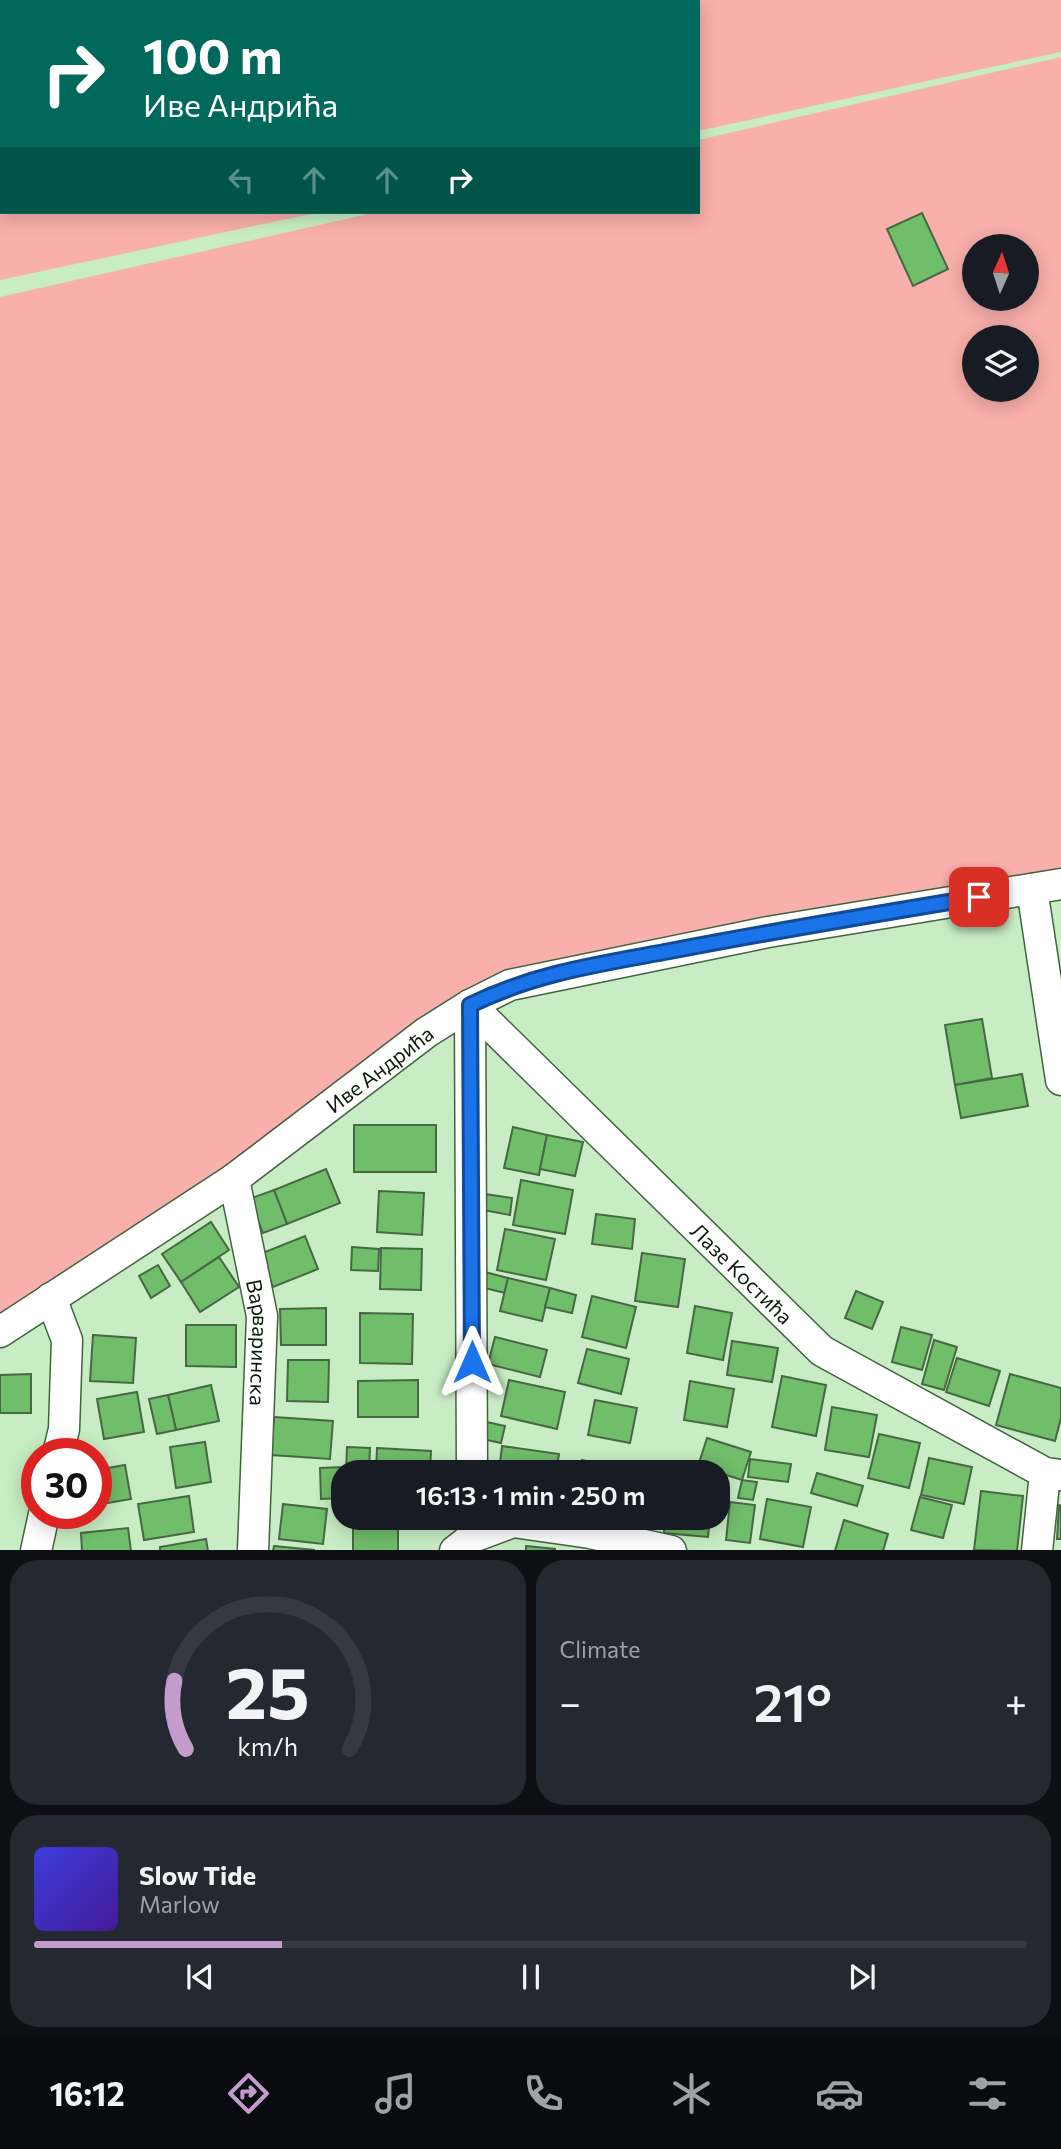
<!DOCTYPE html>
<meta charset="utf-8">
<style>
:root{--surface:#171b24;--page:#242831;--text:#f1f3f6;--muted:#9ea1a6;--line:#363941;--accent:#c39bcc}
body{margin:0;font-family:Commissioner,sans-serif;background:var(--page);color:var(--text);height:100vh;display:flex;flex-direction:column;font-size:26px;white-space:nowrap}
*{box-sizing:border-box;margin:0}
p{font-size:23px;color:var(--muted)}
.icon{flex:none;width:38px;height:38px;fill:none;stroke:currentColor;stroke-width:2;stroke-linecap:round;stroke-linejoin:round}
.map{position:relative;height:1550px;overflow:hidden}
.side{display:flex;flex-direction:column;gap:10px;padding:10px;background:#0d0f14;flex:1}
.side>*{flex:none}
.guide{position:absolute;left:0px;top:0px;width:700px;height:214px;box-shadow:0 4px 18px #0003;background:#00695c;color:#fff;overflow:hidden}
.needle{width:46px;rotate:3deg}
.buttons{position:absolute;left:962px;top:234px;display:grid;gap:14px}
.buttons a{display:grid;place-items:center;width:77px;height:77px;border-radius:50%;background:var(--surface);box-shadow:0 4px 18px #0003;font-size:35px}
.speed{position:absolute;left:21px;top:1438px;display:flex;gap:14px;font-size:35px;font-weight:700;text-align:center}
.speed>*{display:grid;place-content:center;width:91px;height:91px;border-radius:50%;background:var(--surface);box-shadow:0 4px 18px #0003;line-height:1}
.speed .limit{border:10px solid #d22;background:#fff;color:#111}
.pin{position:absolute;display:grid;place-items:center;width:60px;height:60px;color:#fff;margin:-30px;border-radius:14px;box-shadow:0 4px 10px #0006}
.me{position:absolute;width:77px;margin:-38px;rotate:0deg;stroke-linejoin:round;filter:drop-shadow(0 0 5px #0008)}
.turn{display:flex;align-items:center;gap:24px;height:147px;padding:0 28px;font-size:32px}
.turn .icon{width:91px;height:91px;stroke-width:2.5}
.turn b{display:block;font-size:49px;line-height:60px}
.lanes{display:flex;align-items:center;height:66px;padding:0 28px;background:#0003;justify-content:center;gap:35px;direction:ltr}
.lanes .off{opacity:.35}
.big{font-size:52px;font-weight:600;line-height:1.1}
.side .card{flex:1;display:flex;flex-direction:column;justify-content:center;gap:10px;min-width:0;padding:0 24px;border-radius:28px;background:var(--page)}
.side .dial{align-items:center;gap:0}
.dial svg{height:182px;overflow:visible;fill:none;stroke:var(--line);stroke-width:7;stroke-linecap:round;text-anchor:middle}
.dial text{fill:var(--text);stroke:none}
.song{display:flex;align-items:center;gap:21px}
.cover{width:84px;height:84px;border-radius:10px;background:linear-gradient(135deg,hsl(240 70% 55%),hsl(260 70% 35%))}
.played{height:7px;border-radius:4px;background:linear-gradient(90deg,var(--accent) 25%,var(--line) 25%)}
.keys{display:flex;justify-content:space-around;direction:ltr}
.heat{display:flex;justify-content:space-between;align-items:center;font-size:38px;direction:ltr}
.side .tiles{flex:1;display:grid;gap:10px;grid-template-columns:1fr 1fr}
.card:last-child{grid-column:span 2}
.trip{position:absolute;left:331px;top:1460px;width:399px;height:70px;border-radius:28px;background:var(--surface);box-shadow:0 4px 18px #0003;font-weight:600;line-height:70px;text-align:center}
.tabs{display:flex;height:112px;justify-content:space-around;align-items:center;background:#090b0e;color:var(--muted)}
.tabs .icon{width:49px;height:49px}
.tabs .selected{color:var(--accent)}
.tabs b{font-size:32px;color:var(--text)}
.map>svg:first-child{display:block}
.green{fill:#f9afab;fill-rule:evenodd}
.building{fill:#70bd6a;stroke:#476844;stroke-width:2}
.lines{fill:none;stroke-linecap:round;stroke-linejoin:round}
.minor-casing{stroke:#42633f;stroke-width:33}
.minor{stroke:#fff;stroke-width:30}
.route-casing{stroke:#114b97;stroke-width:18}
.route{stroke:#1a73e8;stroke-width:12}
.labels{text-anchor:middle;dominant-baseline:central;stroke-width:6;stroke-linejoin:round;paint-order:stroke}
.street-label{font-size:21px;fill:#0e1c0d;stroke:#fff}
</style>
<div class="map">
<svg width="1061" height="1551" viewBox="0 0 1061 1551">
<rect width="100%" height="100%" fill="#c8edc4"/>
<!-- green -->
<g class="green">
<polygon points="0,0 584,0 585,2 2,2 2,212 320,212 0,280"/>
<polygon points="635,0 1061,0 1061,52 698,131 698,2 629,2"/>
<path d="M1061,57V884L510,985L0,1332V297L377,212H698V140ZM975,247H1027V299H975ZM975,338H1027V390H975Z"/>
</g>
<!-- building -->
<g class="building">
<polygon points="922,213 948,269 913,286 887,229"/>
<polygon points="982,1019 992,1078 955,1085 945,1025"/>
<polygon points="1022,1074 1028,1106 961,1118 955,1085"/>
<rect x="354" y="1125" width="82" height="47"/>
<polygon points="513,1127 547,1135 539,1175 504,1168"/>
<polygon points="547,1135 583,1142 575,1176 540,1169"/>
<polygon points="326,1169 340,1203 287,1224 274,1190"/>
<polygon points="521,1180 573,1190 565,1234 513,1225"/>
<polygon points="274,1190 287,1224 263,1233 249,1199"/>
<polygon points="379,1191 424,1193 422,1235 377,1232"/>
<polygon points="485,1194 512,1198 510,1215 483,1210"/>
<polygon points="596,1214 635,1219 632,1249 592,1244"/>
<polygon points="211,1222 229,1250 181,1282 162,1254"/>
<polygon points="505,1229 555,1239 546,1280 497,1270"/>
<polygon points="305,1236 318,1269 273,1287 260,1254"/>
<polygon points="352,1247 379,1249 378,1271 351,1270"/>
<polygon points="381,1248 422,1249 421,1290 380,1289"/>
<polygon points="642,1253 685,1259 678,1307 635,1301"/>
<polygon points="219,1257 239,1287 200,1312 181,1282"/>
<polygon points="158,1265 170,1286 151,1298 139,1276"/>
<polygon points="485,1272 508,1278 505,1293 481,1287"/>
<polygon points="508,1278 550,1288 542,1321 500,1311"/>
<polygon points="550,1288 576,1295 572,1313 545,1307"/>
<polygon points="856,1291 883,1302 872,1329 845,1318"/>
<polygon points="592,1296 636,1307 626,1348 582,1337"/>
<polygon points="695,1306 732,1313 723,1360 687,1353"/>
<polygon points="326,1308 326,1345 281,1345 280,1309"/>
<polygon points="360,1313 413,1314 412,1364 360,1363"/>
<polygon points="186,1325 236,1325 236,1367 186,1366"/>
<polygon points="901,1327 932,1335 922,1370 892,1362"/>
<polygon points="93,1335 136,1338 133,1383 90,1381"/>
<polygon points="495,1337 547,1350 540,1377 488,1364"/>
<polygon points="934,1340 957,1347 944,1390 922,1384"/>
<polygon points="732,1341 778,1348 772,1382 727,1375"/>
<polygon points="587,1349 629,1359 621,1394 578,1383"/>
<polygon points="957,1358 1000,1371 989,1406 946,1392"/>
<polygon points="288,1360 329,1360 328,1402 287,1401"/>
<polygon points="31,1374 31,1413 0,1413 0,1375"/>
<polygon points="1010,1374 1061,1388 1061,1418 1055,1441 996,1425"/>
<polygon points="782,1376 826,1385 816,1436 772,1427"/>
<polygon points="418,1380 418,1417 358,1417 358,1381"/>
<polygon points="509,1380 565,1392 557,1429 501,1416"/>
<polygon points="690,1381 734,1389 727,1427 684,1420"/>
<polygon points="211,1385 219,1421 176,1430 168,1395"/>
<polygon points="137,1392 144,1432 104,1439 97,1399"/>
<polygon points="168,1395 176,1430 157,1434 149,1399"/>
<polygon points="595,1400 637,1408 630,1443 588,1435"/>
<polygon points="832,1407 877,1415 869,1457 825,1450"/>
<polygon points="274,1417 333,1421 330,1459 271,1455"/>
<polygon points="482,1421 505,1426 501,1443 478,1438"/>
<polygon points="879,1434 920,1443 909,1488 868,1478"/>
<polygon points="707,1438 751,1452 742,1480 698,1466"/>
<polygon points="205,1442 211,1482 176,1488 170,1447"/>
<polygon points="502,1446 559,1454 556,1472 499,1472"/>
<polygon points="347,1447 370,1448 369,1472 346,1472"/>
<polygon points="377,1448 431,1451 430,1472 376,1472"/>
<polygon points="929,1458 972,1467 964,1504 921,1495"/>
<polygon points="750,1459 791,1464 788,1482 748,1477"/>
<polygon points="582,1460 629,1471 628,1472 579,1472"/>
<polygon points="125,1465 131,1499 96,1505 96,1470"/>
<polygon points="344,1467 343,1498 321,1499 320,1468"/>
<polygon points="817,1473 863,1486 857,1506 811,1493"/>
<polygon points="742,1480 757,1482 753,1500 738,1498"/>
<polygon points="981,1491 1023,1496 1017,1551 974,1550"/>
<polygon points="189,1496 194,1532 144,1540 138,1504"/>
<polygon points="920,1497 952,1505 943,1538 911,1530"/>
<polygon points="767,1499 811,1507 803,1547 760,1539"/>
<polygon points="730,1502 755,1505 750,1543 726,1540"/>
<polygon points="283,1504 327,1509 323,1544 279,1539"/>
<polygon points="1059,1505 1061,1506 1061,1539 1057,1539"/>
<polygon points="665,1517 710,1517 708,1537 664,1533"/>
<rect x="353" y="1519" width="45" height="32"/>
<polygon points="844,1520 888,1534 883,1551 835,1551"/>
<polygon points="128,1528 131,1551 82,1551 81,1533"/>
<polygon points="206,1539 208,1551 160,1551 160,1547"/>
<polygon points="274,1546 314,1550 314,1551 273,1551"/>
<polygon points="526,1546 555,1549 555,1551 526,1551"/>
</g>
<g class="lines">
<defs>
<g id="minor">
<polyline points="1032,889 1061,1080"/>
<path id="s1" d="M470,1005L822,1351L1045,1473L1061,1475"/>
<polyline points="470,1005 472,1472"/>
<path id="s2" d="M234,1179L262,1316L253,1551"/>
<polyline points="51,1298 67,1340 64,1429 58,1454"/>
<path id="s3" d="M0,1332L234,1179L427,1032L470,1005L510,985L768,932L1061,884"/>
<polyline points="36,1551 44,1514"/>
<polyline points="455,1551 473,1537 513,1522 590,1533 671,1551"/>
<polyline points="1037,1551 1045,1473"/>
</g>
</defs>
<!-- minor casing -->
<use href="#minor" class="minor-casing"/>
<!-- minor -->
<use href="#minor" class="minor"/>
</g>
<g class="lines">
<defs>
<path id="route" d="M472,1362L470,1005C535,973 600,964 670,951C773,931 876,914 979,897"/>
</defs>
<!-- route casing -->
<use href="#route" class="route-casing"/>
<!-- route -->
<use href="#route" class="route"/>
</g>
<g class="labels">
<!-- street labels -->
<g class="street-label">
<text stroke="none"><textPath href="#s3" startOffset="462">Иве Андрића</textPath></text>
<text stroke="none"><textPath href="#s1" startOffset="382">Лазе Костића</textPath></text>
<text stroke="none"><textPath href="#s2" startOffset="166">Варваринска</textPath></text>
</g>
</g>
</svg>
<div class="buttons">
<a><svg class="needle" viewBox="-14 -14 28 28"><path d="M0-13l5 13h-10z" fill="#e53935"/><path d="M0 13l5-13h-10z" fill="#9ea1a6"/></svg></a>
<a><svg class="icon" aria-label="layers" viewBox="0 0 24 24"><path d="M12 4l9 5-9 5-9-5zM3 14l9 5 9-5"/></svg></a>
</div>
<div class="speed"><div class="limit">30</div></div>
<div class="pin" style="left:979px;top:897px;background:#d93025"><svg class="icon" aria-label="arrive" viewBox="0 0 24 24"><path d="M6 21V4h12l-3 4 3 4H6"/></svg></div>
<svg class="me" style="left:472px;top:1362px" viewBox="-20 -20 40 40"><path d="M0-17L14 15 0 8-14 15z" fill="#1a73e8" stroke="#fff" stroke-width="4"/></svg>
<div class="trip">16:13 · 1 min · 250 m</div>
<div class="guide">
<div class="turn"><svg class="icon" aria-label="right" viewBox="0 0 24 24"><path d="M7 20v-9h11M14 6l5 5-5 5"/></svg><div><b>100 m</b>Иве Андрића</div></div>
<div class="lanes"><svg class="icon off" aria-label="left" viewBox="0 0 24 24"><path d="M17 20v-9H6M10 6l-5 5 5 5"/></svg><svg class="icon off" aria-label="ahead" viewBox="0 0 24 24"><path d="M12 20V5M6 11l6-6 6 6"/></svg><svg class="icon off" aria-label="ahead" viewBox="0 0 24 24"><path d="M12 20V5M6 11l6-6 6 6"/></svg><svg class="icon" aria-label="right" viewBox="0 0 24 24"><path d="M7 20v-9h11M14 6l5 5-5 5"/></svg></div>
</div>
</div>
<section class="side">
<div class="tiles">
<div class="card dial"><svg viewBox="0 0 100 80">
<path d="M14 69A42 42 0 1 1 86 69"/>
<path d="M14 69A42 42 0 0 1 9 39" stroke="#c39bcc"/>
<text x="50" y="56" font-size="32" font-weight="700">25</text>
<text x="50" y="72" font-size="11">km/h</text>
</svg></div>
<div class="card"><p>Climate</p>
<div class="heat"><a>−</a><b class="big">21°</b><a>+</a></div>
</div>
<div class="card">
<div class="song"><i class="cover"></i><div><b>Slow Tide</b><p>Marlow</p></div></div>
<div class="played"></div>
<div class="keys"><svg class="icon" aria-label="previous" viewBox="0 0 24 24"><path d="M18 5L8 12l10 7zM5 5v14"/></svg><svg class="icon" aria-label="pause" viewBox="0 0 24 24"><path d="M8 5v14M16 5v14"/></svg><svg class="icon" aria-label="next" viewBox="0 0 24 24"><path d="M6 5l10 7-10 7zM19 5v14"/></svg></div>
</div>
</div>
</section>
<nav class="tabs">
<b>16:12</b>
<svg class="icon selected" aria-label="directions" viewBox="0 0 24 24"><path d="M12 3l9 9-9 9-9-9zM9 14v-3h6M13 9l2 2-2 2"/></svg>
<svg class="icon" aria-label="music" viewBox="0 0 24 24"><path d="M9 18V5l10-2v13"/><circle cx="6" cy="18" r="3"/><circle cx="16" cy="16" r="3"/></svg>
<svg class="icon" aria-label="phone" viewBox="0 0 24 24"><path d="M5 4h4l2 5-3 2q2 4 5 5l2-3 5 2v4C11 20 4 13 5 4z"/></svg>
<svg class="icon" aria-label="climate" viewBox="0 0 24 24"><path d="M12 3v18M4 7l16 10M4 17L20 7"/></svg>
<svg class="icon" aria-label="car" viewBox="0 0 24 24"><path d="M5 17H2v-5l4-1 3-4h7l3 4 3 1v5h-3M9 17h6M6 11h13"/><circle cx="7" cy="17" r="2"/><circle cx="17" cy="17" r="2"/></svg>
<svg class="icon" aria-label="filters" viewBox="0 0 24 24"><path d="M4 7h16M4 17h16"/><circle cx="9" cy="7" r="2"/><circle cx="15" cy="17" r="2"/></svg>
</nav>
